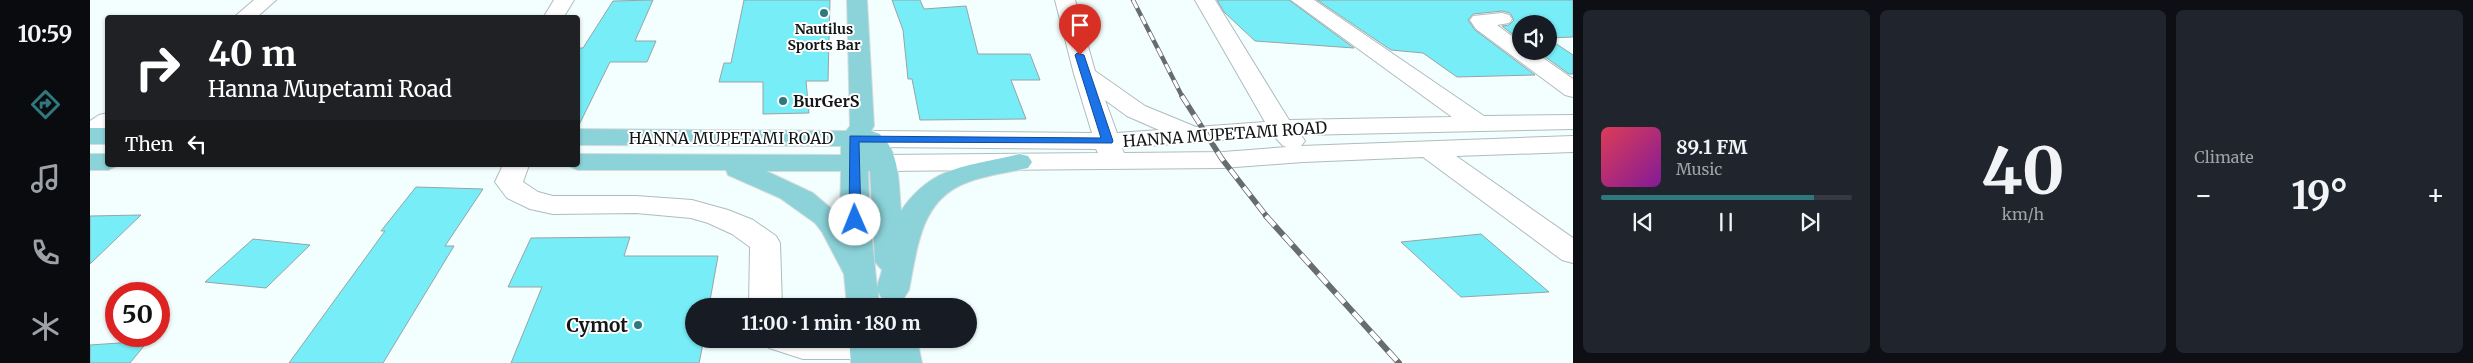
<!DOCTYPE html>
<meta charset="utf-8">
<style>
:root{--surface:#171b24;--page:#20242c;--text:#f1f3f6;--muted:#9ea1a6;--line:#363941;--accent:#2f787e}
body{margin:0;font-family:Merriweather,serif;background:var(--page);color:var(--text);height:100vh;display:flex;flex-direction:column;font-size:19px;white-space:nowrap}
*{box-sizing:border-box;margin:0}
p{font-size:16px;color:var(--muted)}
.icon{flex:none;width:28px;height:28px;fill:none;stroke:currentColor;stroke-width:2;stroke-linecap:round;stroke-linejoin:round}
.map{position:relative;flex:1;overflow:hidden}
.side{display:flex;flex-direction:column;gap:10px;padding:10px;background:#0d0f14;width:900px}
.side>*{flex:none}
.hud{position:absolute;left:15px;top:15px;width:475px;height:152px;border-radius:5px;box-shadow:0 1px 4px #0004;background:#202124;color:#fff;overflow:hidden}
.buttons{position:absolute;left:1422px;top:15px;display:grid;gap:10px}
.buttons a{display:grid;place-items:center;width:45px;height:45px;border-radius:50%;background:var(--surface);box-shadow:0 1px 4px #0004;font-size:25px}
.speed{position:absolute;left:15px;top:282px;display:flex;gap:10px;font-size:25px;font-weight:700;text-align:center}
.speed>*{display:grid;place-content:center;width:65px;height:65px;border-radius:50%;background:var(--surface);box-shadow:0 1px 4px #0004;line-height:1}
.speed .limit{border:8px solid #d22;background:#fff;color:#111}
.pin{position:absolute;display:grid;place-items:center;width:42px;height:42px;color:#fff;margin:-51px -21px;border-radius:50% 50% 50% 0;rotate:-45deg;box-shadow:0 0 5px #0007}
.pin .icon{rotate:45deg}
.me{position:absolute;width:55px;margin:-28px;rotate:359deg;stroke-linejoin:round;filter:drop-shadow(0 0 4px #0008)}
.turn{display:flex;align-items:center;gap:18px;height:105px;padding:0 20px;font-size:22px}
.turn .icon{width:65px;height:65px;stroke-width:2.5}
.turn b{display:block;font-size:35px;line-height:42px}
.then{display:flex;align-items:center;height:48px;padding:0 20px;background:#0003;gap:10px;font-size:19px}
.big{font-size:38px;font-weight:700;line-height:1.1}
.side .card{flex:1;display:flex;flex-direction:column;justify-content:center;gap:8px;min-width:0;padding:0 18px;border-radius:8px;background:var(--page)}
.side .dial{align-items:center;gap:0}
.dial b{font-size:65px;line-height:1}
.song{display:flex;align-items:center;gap:15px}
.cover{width:60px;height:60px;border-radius:8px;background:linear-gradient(135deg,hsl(350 70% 55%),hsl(290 70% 35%))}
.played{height:5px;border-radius:2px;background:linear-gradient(90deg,var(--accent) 85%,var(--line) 85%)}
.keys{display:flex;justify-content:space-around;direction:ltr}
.heat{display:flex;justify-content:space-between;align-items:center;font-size:28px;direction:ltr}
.side .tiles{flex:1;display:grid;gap:10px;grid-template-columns:repeat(3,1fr)}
.trip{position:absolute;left:595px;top:298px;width:292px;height:50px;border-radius:25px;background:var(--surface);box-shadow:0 1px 4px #0004;font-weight:700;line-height:50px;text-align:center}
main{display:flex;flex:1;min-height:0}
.menu{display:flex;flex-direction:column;width:90px;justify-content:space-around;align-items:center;background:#090b0e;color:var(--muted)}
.menu .icon{width:35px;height:35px}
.menu .current{color:var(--accent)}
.menu b{font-size:22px;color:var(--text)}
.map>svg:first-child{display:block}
.building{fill:#77edf7;stroke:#97a4a5}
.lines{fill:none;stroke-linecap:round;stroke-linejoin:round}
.minor-casing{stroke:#afbcbd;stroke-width:2}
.major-casing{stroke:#d9dada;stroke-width:2}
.minor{fill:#fff;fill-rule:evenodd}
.major{fill:#8cd3d9;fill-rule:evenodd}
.rail-far2-casing{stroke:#676d6e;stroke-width:4.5}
.rail-far1-casing{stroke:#676d6e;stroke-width:5.5}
.rail-casing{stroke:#676d6e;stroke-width:6}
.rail-far2{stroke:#fff;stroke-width:3;stroke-dasharray:9;stroke-linecap:butt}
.rail-far1{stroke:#fff;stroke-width:4;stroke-dasharray:11;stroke-linecap:butt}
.rail{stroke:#fff;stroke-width:4.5;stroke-dasharray:13;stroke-linecap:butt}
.route{fill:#1a73e8;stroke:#114b97}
.poi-dot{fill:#2f787e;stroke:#fff;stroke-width:2}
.labels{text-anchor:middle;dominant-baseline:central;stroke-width:4;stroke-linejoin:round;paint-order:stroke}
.far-poi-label{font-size:14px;font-weight:bold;fill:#131718;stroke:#fff}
.poi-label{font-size:16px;font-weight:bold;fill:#131718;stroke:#fff;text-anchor:start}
.street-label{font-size:16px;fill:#131718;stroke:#fff}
.near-poi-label{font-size:19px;font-weight:bold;fill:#131718;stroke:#fff;text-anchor:end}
</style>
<main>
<nav class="menu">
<b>10:59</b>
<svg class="icon current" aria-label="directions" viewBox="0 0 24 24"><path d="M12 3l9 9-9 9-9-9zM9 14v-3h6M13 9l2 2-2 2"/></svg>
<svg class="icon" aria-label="music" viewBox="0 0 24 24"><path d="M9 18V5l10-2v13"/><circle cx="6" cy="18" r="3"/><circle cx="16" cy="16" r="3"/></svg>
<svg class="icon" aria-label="phone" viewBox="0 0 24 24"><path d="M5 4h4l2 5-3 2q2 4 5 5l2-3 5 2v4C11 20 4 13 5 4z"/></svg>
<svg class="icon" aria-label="climate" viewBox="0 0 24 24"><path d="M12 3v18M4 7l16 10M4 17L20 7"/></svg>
</nav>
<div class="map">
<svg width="1483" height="363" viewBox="0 0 1483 363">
<rect width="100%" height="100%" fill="#f3feff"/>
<!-- building -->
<g class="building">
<polygon points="563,0 545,41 566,41 557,62 520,62 488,127 488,48 493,48 523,1"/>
<polygon points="654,0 740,0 738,81 716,81 719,113 673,114 673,82 629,82 634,63 641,63"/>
<polygon points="802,0 830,0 834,9 876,6 888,54 940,54 950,80 921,80 936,119 830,120 822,79 818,79 813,30"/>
<polygon points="1127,0 1199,0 1264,48 1165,41 1134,12"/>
<polygon points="1227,0 1483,0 1483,37 1459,38 1459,24 1431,24 1431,41 1412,26 1419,25 1424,20 1420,13 1412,11 1383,14 1378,20 1385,30 1445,75 1367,77 1333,53 1301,50"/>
<polygon points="1459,39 1483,55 1483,74 1479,74 1447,51 1459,51"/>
<polygon points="326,187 393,189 355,246 364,246 293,363 199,363 295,231 291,231"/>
<polygon points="51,215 0,264 0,216"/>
<polygon points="1391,234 1459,292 1371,297 1311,242"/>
<polygon points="540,237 534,256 628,256 619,306 604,306 604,339 614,339 609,363 421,363 452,287 418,287 441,238"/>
<polygon points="163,239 220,245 176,288 115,282"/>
<polygon points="58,341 40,363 0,363 0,345"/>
</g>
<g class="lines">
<defs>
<g id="minor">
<polygon points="164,0 186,0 166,18 143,18"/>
<polygon points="464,0 484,0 473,18 453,18"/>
<path d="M965,0H985L1005,71L1055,106L1106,127L1175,122L1105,0H1125L1199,120L1362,117L1201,0H1224L1394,116L1483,115V129L1211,135L1215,141L1211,146L1483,136V152L1366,156L1483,238V263L1472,260L1333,157L1213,162L1133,168L793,171L784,169L780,163L784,157L793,155L1008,153L1006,149L785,147L776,144L772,139L776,134L785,131L1002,133L984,74ZM1015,100L1037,116L1069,130L1027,133ZM1184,136L1193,146L1197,147L1133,152L1034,153L1032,148Z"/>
<polygon points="1412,13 1419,15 1422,19 1419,23 1407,25 1431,43 1431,51 1443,51 1483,79 1483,97 1475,95 1386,29 1380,20 1383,16"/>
<polygon points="18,113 18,132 9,138 0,141 0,121 9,115"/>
<polygon points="413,165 439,165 433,182 448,192 463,196 546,196 602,200 638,210 663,220 686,236 690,243 692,306 659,306 660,247 642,234 618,223 601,218 546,213 463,214 440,209 417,198 405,182"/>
<polygon points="674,339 789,339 794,346 788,355 776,359 713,359 679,348"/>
</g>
<g id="major">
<path d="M757,0H777L784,126L781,131L790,134L793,140L797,142C810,161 809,189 811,211C843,164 879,167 929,154L938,156L942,162L938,168C917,173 892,175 871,185C830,204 827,250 819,290L814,298L803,301L792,298L788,292L789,306H757L754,274L732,232L725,223L690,198L638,175L636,170H488L477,165H488V154L751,155V146L488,145V129L756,131L760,126ZM676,171H751L750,216L723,193ZM778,171H780L785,262L792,270L787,287L780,220Z"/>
<rect x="0" y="128" width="18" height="16"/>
<polygon points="0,154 18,154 18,165 29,165 18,170 0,170"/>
<polygon points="759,339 827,339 832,363 761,363"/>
</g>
</defs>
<!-- minor casing -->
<use href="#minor" class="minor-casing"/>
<!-- major casing -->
<use href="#major" class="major-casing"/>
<!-- minor -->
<use href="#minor" class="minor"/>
<!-- major -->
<use href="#major" class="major"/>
<defs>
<polyline id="rail-far2" points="1043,0 1093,98"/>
<polyline id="rail-far1" points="1092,96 1132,159 1177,217"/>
<polyline id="rail" points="1176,216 1309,363"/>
</defs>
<!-- rail-far2 casing -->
<use href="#rail-far2" class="rail-far2-casing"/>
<!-- rail-far1 casing -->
<use href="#rail-far1" class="rail-far1-casing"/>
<!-- rail casing -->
<use href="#rail" class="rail-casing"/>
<!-- rail-far2 -->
<use href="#rail-far2" class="rail-far2"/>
<!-- rail-far1 -->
<use href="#rail-far1" class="rail-far1"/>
<!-- rail -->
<use href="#rail" class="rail"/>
</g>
<!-- route -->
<polygon class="route" points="987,53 994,55 1023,141 1022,143 769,142 771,220 770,223 761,223 759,220 760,136 1011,138 985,55"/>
<!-- markers -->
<g class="poi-dot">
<circle cx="734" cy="13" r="5"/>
<circle cx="693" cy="101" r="5"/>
<circle cx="548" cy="325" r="5"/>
</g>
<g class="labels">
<!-- far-poi labels -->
<g class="far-poi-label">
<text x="734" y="29">Nautilus<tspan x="734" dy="16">Sports Bar</tspan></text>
</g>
<!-- poi labels -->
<g class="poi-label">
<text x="703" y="101">BurGerS</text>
</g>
<!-- street labels -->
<g class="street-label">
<text transform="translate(1135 134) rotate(-4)">HANNA MUPETAMI ROAD</text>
<text x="641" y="138">HANNA MUPETAMI ROAD</text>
</g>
<!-- near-poi labels -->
<g class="near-poi-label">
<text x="538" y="325">Cymot</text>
</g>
</g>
</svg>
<div class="buttons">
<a><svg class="icon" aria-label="sound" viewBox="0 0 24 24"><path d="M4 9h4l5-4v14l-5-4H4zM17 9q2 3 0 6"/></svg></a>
</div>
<div class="speed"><div class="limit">50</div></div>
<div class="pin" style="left:990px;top:55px;background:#d93025"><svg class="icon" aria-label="arrive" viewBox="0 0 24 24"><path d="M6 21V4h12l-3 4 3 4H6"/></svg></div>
<svg class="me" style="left:765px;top:220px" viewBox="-20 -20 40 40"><circle r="19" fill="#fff"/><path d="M0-13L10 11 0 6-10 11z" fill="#1a73e8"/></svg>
<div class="trip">11:00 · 1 min · 180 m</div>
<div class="hud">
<div class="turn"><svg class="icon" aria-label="right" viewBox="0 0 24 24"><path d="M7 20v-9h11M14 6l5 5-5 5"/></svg><div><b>40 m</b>Hanna Mupetami Road</div></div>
<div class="then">Then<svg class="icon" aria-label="left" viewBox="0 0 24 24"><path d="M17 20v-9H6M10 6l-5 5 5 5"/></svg></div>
</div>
</div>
<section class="side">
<div class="tiles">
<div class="card">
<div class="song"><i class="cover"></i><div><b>89.1 FM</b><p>Music</p></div></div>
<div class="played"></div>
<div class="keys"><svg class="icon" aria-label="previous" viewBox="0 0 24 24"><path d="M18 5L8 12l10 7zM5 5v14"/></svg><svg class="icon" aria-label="pause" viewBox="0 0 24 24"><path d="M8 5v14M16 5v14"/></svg><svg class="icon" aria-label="next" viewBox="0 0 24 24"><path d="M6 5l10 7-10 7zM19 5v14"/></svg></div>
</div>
<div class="card dial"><b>40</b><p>km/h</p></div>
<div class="card"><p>Climate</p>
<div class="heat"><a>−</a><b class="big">19°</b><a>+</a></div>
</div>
</div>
</section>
</main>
